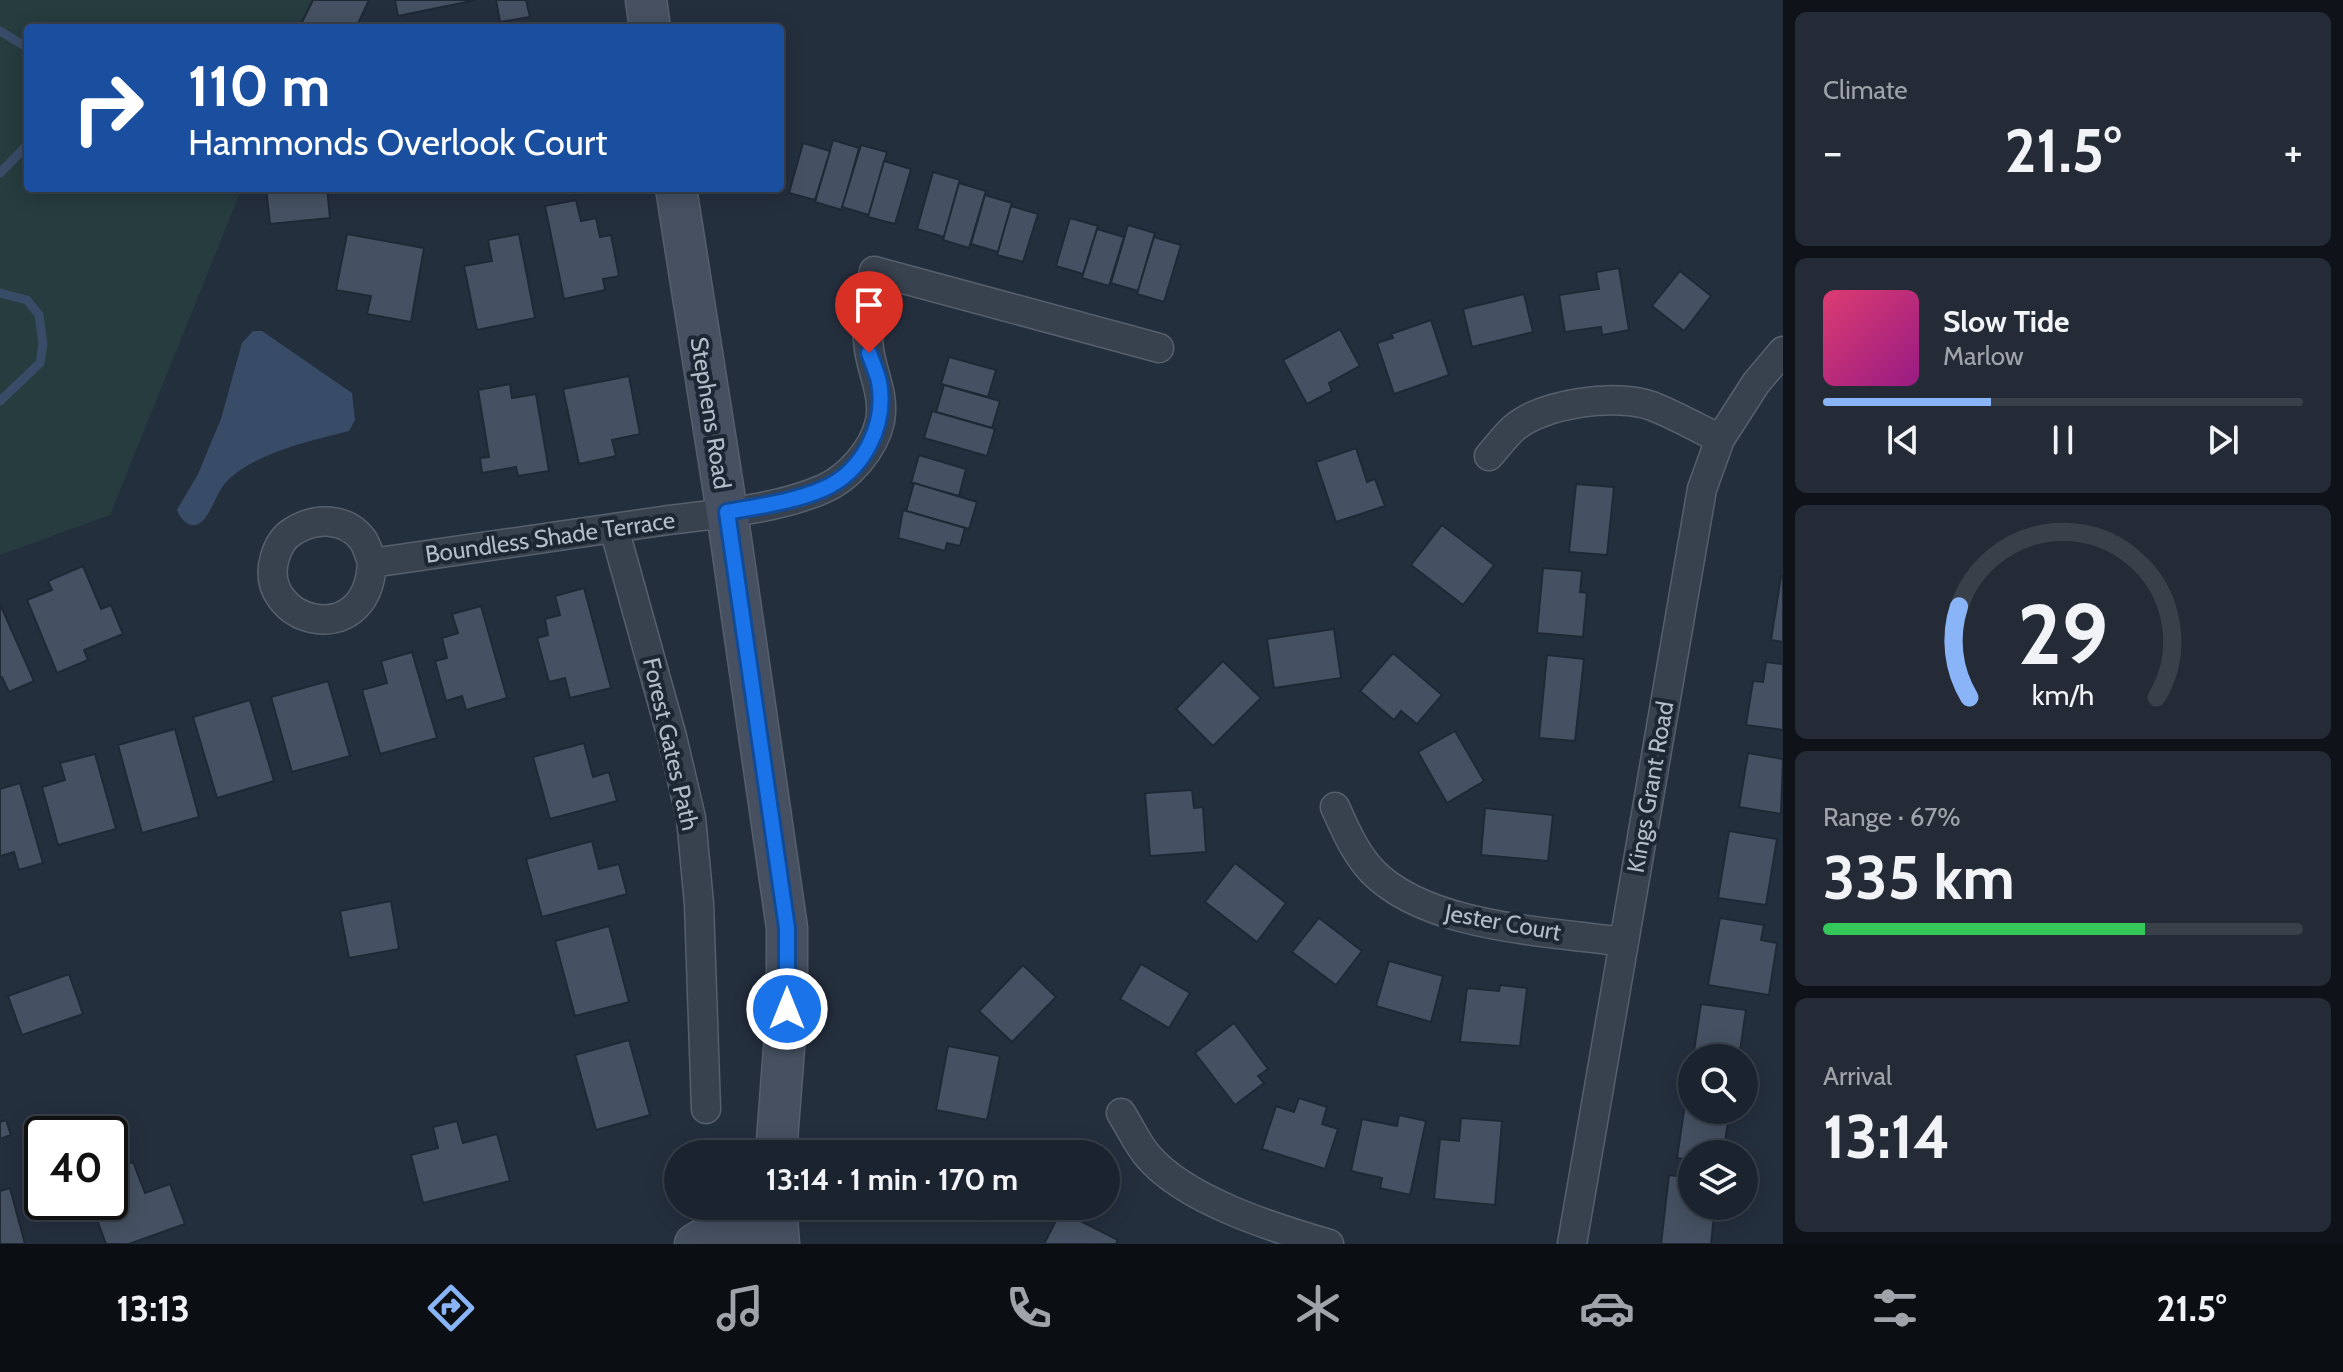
<!DOCTYPE html>
<meta charset="utf-8">
<style>
:root{--surface:#1b232e;--page:#242b36;--text:#f1f3f6;--muted:#a0a4aa;--line:#39404a;--accent:#8ab4f8}
body{margin:0;font-family:Cabin,sans-serif;background:var(--page);color:var(--text);height:100vh;display:flex;flex-direction:column;font-size:30px;white-space:nowrap}
*{box-sizing:border-box;margin:0}
p{font-size:26px;color:var(--muted)}
.icon{flex:none;width:44px;height:44px;fill:none;stroke:currentColor;stroke-width:2;stroke-linecap:round;stroke-linejoin:round}
.map{position:relative;flex:1;overflow:hidden}
.sheet{display:flex;flex-direction:column;gap:12px;padding:12px;background:#0f1319;width:560px}
.sheet>*{flex:none}
.hud{position:absolute;left:24px;top:24px;width:760px;height:168px;border-radius:8px;box-shadow:0 4px 20px #0003,0 0 0 2px var(--line);background:#1a4fa0;color:#fff;overflow:hidden}
.buttons{position:absolute;left:1678px;top:1044px;display:grid;gap:16px}
.buttons a{display:grid;place-items:center;width:80px;height:80px;border-radius:50%;background:var(--surface);box-shadow:0 4px 20px #0003,0 0 0 2px var(--line);font-size:40px}
.speed{position:absolute;left:24px;top:1116px;display:flex;gap:16px;font-size:40px;font-weight:700;text-align:center}
.speed>*{display:grid;place-content:center;width:104px;height:104px;border-radius:50%;background:var(--surface);box-shadow:0 4px 20px #0003,0 0 0 2px var(--line);line-height:1}
.speed .limit{border:4px solid #111;border-radius:12px;background:#fff;color:#111}
.pin{position:absolute;display:grid;place-items:center;width:68px;height:68px;color:#fff;margin:-82px -34px;border-radius:50% 50% 50% 0;rotate:-45deg;box-shadow:0 0 8px #0007}
.pin .icon{rotate:45deg}
.me{position:absolute;width:88px;margin:-44px;rotate:0deg;stroke-linejoin:round;filter:drop-shadow(0 0 6px #0008)}
.turn{display:flex;align-items:center;gap:28px;height:168px;padding:0 32px;font-size:36px}
.turn .icon{width:104px;height:104px;stroke-width:2.5}
.turn b{display:block;font-size:56px;line-height:68px}
.big{font-size:60px;font-weight:800;line-height:1.1}
.sheet .widget{flex:1;display:flex;flex-direction:column;justify-content:center;gap:12px;min-width:0;padding:0 28px;border-radius:12px;background:var(--page)}
.sheet .dial{align-items:center;gap:0}
.dial svg{height:208px;overflow:visible;fill:none;stroke:var(--line);stroke-width:7;stroke-linecap:round;text-anchor:middle}
.dial text{fill:var(--text);stroke:none}
.song{display:flex;align-items:center;gap:24px}
.cover{width:96px;height:96px;border-radius:12px;background:linear-gradient(135deg,hsl(340 70% 55%),hsl(310 70% 35%))}
.played{height:8px;border-radius:4px;background:linear-gradient(90deg,var(--accent) 35%,var(--line) 35%)}
.keys{display:flex;justify-content:space-around;direction:ltr}
.heat{display:flex;justify-content:space-between;align-items:center;font-size:44px;direction:ltr}
.charge{height:12px;border-radius:6px;background:linear-gradient(90deg,#34c759 67%,var(--line) 0)}
.trip{position:absolute;left:664px;top:1140px;width:456px;height:80px;border-radius:40px;background:var(--surface);box-shadow:0 4px 20px #0003,0 0 0 2px var(--line);font-weight:800;line-height:80px;text-align:center}
.dock{display:flex;height:128px;justify-content:space-around;align-items:center;background:#0b0e12;color:var(--muted)}
.dock .icon{width:56px;height:56px}
.dock .on{color:var(--accent)}
.dock b{font-size:36px;color:var(--text)}
main{display:flex;flex:1;min-height:0}
.map>svg:first-child{display:block}
.green{fill:#263c3f}
.water{fill:#394c67}
.lines{fill:none;stroke-linecap:round;stroke-linejoin:round}
.stream{stroke:#394c67;stroke-width:9}
.building{fill:#455162;stroke:#1f2835;stroke-width:2}
.street-casing{stroke:#565f6c;stroke-width:31}
.secondary-casing{stroke:#565f6c;stroke-width:43}
.street{stroke:#38414e;stroke-width:28}
.secondary{stroke:#465061;stroke-width:40}
.route-casing{stroke:#114b97;stroke-width:20}
.route{stroke:#1a73e8;stroke-width:14}
.labels{text-anchor:middle;dominant-baseline:central;stroke-width:8;stroke-linejoin:round;paint-order:stroke}
.street-label{font-size:24px;fill:#b4bcc9;stroke:#1d2633}
</style>
<main>
<div class="map">
<svg width="1783" height="1244" viewBox="0 0 1783 1244">
<rect width="100%" height="100%" fill="#242f3e"/>
<!-- green -->
<polygon class="green" points="0,0 317,0 306,28 28,28 28,188 242,188 110,515 0,555"/>
<!-- water -->
<path class="water" d="M262,331L352,393L355,420L349,431C307,442 259,451 227,481C217,491 210,517 200,523C189,530 181,519 177,510L198,474L221,419L242,343L253,331Z"/>
<g class="lines">
<!-- stream -->
<g class="stream">
<polyline points="0,31 28,48"/>
<polyline points="0,173 28,144"/>
<polyline points="0,293 27,300 39,315 43,344 40,363 0,401"/>
</g>
</g>
<!-- building -->
<g class="building">
<polygon points="313,0 369,0 356,28 299,28"/>
<polygon points="395,0 476,0 398,16"/>
<polygon points="496,0 526,0 530,17 500,22"/>
<polygon points="833,140 859,148 842,210 815,202"/>
<polygon points="803,143 830,151 815,200 789,193"/>
<polygon points="861,145 887,152 869,215 842,207"/>
<polygon points="884,161 911,169 895,224 868,217"/>
<polygon points="933,172 960,180 944,237 917,229"/>
<polygon points="959,183 986,191 969,248 943,240"/>
<polygon points="266,188 327,188 330,218 270,224"/>
<polygon points="985,195 1012,203 998,252 971,244"/>
<polygon points="576,200 581,221 596,218 600,237 611,235 619,276 603,279 605,290 564,299 545,206"/>
<polygon points="1011,206 1038,214 1023,262 997,255"/>
<polygon points="1070,218 1098,226 1083,274 1056,266"/>
<polygon points="1128,225 1155,233 1138,291 1111,283"/>
<polygon points="1097,229 1124,237 1109,286 1082,278"/>
<polygon points="347,234 424,248 411,322 367,314 371,296 336,290"/>
<polygon points="519,234 535,318 477,330 464,266 492,261 488,240"/>
<polygon points="1154,237 1181,245 1164,302 1137,294"/>
<polygon points="1619,268 1629,330 1602,335 1601,327 1565,332 1559,295 1599,289 1596,272"/>
<polygon points="1680,271 1711,296 1684,331 1652,306"/>
<polygon points="1524,294 1533,332 1472,347 1463,309"/>
<polygon points="1431,320 1449,375 1394,394 1377,343 1393,338 1391,334"/>
<polygon points="1340,329 1360,366 1329,383 1332,391 1307,404 1283,360"/>
<polygon points="949,357 996,370 988,397 941,384"/>
<polygon points="629,376 640,434 612,440 616,456 579,464 563,389"/>
<polygon points="510,384 512,398 536,394 549,471 518,476 516,467 482,473 480,458 489,457 478,390"/>
<polygon points="944,385 1000,401 992,428 936,412"/>
<polygon points="932,411 995,429 987,456 924,438"/>
<polygon points="1356,448 1367,482 1375,479 1385,506 1336,522 1316,462"/>
<polygon points="919,455 966,469 959,496 911,483"/>
<polygon points="914,483 977,502 969,529 906,511"/>
<polygon points="1576,484 1614,487 1607,555 1569,552"/>
<polygon points="903,510 965,528 960,546 947,543 945,551 898,538"/>
<polygon points="1442,525 1494,565 1463,605 1411,565"/>
<polygon points="83,566 101,609 111,605 123,634 84,650 88,660 57,673 27,600 52,590 48,581"/>
<polygon points="1543,568 1582,571 1580,592 1587,593 1583,637 1537,633"/>
<polygon points="1781,576 1783,576 1783,642 1771,640"/>
<polygon points="584,588 611,688 570,698 565,678 549,682 537,638 548,635 545,619 560,615 555,596"/>
<polygon points="0,604 34,681 9,692 2,677 0,678"/>
<polygon points="481,606 507,698 466,710 462,696 446,701 435,661 447,658 442,638 458,633 452,614"/>
<polygon points="1334,629 1341,678 1274,688 1267,639"/>
<polygon points="412,652 437,738 380,754 362,690 387,683 381,661"/>
<polygon points="1393,653 1442,695 1417,724 1401,711 1394,720 1360,691"/>
<polygon points="1547,655 1584,659 1575,741 1539,738"/>
<polygon points="1223,661 1261,698 1213,746 1176,709"/>
<polygon points="1766,662 1783,664 1783,730 1746,725 1753,681 1763,682"/>
<polygon points="328,681 350,756 292,772 271,697"/>
<polygon points="250,700 274,781 217,798 193,717"/>
<polygon points="175,729 199,817 142,833 118,745"/>
<polygon points="1455,731 1484,781 1447,803 1418,752"/>
<polygon points="584,743 593,777 609,772 617,801 550,819 533,757"/>
<polygon points="1748,753 1783,759 1781,814 1739,807"/>
<polygon points="95,754 116,829 58,845 42,787 65,780 60,763"/>
<polygon points="20,783 43,863 19,870 14,852 0,856 0,789"/>
<polygon points="1192,790 1194,808 1203,807 1206,852 1150,856 1145,793"/>
<polygon points="1485,808 1553,815 1548,861 1481,855"/>
<polygon points="1729,831 1777,839 1766,905 1718,898"/>
<polygon points="592,841 599,869 619,864 627,894 542,917 526,859"/>
<polygon points="1235,863 1286,903 1257,942 1205,902"/>
<polygon points="391,901 399,949 349,958 340,911"/>
<polygon points="1319,918 1362,951 1336,985 1292,952"/>
<polygon points="1720,918 1764,925 1761,940 1777,943 1769,995 1708,985"/>
<polygon points="609,926 629,1002 575,1016 555,941"/>
<polygon points="1389,961 1443,976 1431,1022 1376,1006"/>
<polygon points="1141,964 1190,993 1169,1028 1120,999"/>
<polygon points="1023,965 1056,997 1012,1042 979,1011"/>
<polygon points="69,974 83,1014 22,1035 8,996"/>
<polygon points="1500,985 1527,988 1520,1046 1460,1042 1467,988 1499,991"/>
<polygon points="1701,1004 1746,1010 1739,1058 1693,1058"/>
<polygon points="1234,1023 1268,1069 1258,1076 1264,1083 1235,1105 1195,1053"/>
<polygon points="629,1040 650,1115 596,1130 575,1055"/>
<polygon points="948,1046 1000,1056 987,1120 936,1110"/>
<polygon points="1687,1090 1692,1091 1692,1110 1730,1110 1723,1154 1692,1154 1692,1160 1677,1158"/>
<polygon points="1299,1098 1327,1107 1322,1124 1338,1129 1325,1169 1262,1149 1276,1106 1294,1112"/>
<polygon points="1399,1115 1426,1121 1410,1195 1380,1188 1382,1178 1351,1171 1362,1119 1397,1126"/>
<polygon points="1461,1118 1502,1121 1495,1205 1434,1199 1440,1139 1459,1141"/>
<polygon points="6,1120 11,1135 0,1139 0,1122"/>
<polygon points="457,1121 463,1143 497,1134 510,1181 423,1203 411,1155 438,1148 433,1127"/>
<polygon points="133,1162 145,1193 170,1184 185,1224 129,1244 106,1244 96,1217 109,1212 105,1202 110,1202 110,1170"/>
<polygon points="1669,1175 1692,1178 1692,1206 1715,1206 1711,1244 1661,1244"/>
<polygon points="10,1188 25,1244 0,1244 0,1191"/>
<polygon points="966,1206 1022,1206 983,1222 977,1208 968,1211"/>
<polygon points="1061,1211 1118,1240 1116,1244 1044,1244"/>
</g>
<g class="lines">
<defs>
<g id="street">
<path d="M1489,456C1497,447 1505,436 1514,428C1543,403 1617,393 1652,406C1675,415 1698,428 1720,439"/>
<polyline points="614,528 672,737 691,818 699,904 706,1109"/>
<path d="M372,563C367,655 255,621 275,557C278,547 284,537 292,532C315,517 346,517 363,540C367,547 370,556 372,563C469,549 566,535 662,521C713,514 776,510 823,489C849,478 874,449 880,421C885,395 872,373 869,349C865,321 868,298 874,271L1159,348"/>
<path d="M1335,807C1345,829 1355,853 1372,871C1427,928 1547,931 1623,942"/>
<path d="M1121,1113C1130,1127 1137,1143 1147,1155C1184,1200 1274,1228 1329,1244"/>
<polyline points="1572,1244 1702,489 1720,439 1756,383 1783,351"/>
</g>
<g id="secondary">
<polyline points="646,0 650,28"/>
<polyline points="676,188 727,512 787,928 787,1009 776,1154"/>
<polyline points="776,1206 779,1244"/>
<path d="M695,1244C723,1226 742,1228 770,1244"/>
</g>
</defs>
<!-- street casing -->
<use href="#street" class="street-casing"/>
<!-- secondary casing -->
<use href="#secondary" class="secondary-casing"/>
<!-- street -->
<use href="#street" class="street"/>
<!-- secondary -->
<use href="#secondary" class="secondary"/>
</g>
<g class="lines">
<defs>
<path id="route" d="M787,1009V928L727,512C759,506 793,502 823,489C863,472 887,425 879,382C877,372 872,362 869,353"/>
</defs>
<!-- route casing -->
<use href="#route" class="route-casing"/>
<!-- route -->
<use href="#route" class="route"/>
</g>
<g class="labels">
<!-- street labels -->
<g class="street-label">
<text transform="translate(711 413) rotate(81)">Stephens Road</text>
<text transform="translate(550 537) rotate(-8)">Boundless Shade Terrace</text>
<text transform="translate(671 744) rotate(77)">Forest Gates Path</text>
<text transform="translate(1650 787) rotate(-80)">Kings Grant Road</text>
<text transform="translate(1503 922) rotate(10)">Jester Court</text>
</g>
</g>
</svg>
<div class="buttons">
<a><svg class="icon" aria-label="search" viewBox="0 0 24 24"><circle cx="10" cy="10" r="6"/><path d="M15 15l6 6"/></svg></a>
<a><svg class="icon" aria-label="layers" viewBox="0 0 24 24"><path d="M12 4l9 5-9 5-9-5zM3 14l9 5 9-5"/></svg></a>
</div>
<div class="speed"><div class="limit">40</div></div>
<div class="pin" style="left:869px;top:353px;background:#d93025"><svg class="icon" aria-label="arrive" viewBox="0 0 24 24"><path d="M6 21V4h12l-3 4 3 4H6"/></svg></div>
<svg class="me" style="left:787px;top:1009px" viewBox="-20 -20 40 40"><circle r="17" fill="#1a73e8" stroke="#fff" stroke-width="3"/><path d="M0-11L8 9 0 5-8 9z" fill="#fff"/></svg>
<div class="trip">13:14 · 1 min · 170 m</div>
<div class="hud">
<div class="turn"><svg class="icon" aria-label="right" viewBox="0 0 24 24"><path d="M7 20v-9h11M14 6l5 5-5 5"/></svg><div><b>110 m</b>Hammonds Overlook Court</div></div>
</div>
</div>
<section class="sheet">
<div class="widget"><p>Climate</p>
<div class="heat"><a>−</a><b class="big">21.5°</b><a>+</a></div>
</div>
<div class="widget">
<div class="song"><i class="cover"></i><div><b>Slow Tide</b><p>Marlow</p></div></div>
<div class="played"></div>
<div class="keys"><svg class="icon" aria-label="previous" viewBox="0 0 24 24"><path d="M18 5L8 12l10 7zM5 5v14"/></svg><svg class="icon" aria-label="pause" viewBox="0 0 24 24"><path d="M8 5v14M16 5v14"/></svg><svg class="icon" aria-label="next" viewBox="0 0 24 24"><path d="M6 5l10 7-10 7zM19 5v14"/></svg></div>
</div>
<div class="widget dial"><svg viewBox="0 0 100 80">
<path d="M14 69A42 42 0 1 1 86 69"/>
<path d="M14 69A42 42 0 0 1 10 34" stroke="#8ab4f8"/>
<text x="50" y="56" font-size="32" font-weight="700">29</text>
<text x="50" y="72" font-size="11">km/h</text>
</svg></div>
<div class="widget"><p>Range · 67%</p><b class="big">335 km</b><div class="charge"></div></div>
<div class="widget"><p>Arrival</p><b class="big">13:14</b></div>
</section>
</main>
<nav class="dock">
<b>13:13</b>
<svg class="icon on" aria-label="directions" viewBox="0 0 24 24"><path d="M12 3l9 9-9 9-9-9zM9 14v-3h6M13 9l2 2-2 2"/></svg>
<svg class="icon" aria-label="music" viewBox="0 0 24 24"><path d="M9 18V5l10-2v13"/><circle cx="6" cy="18" r="3"/><circle cx="16" cy="16" r="3"/></svg>
<svg class="icon" aria-label="phone" viewBox="0 0 24 24"><path d="M5 4h4l2 5-3 2q2 4 5 5l2-3 5 2v4C11 20 4 13 5 4z"/></svg>
<svg class="icon" aria-label="climate" viewBox="0 0 24 24"><path d="M12 3v18M4 7l16 10M4 17L20 7"/></svg>
<svg class="icon" aria-label="car" viewBox="0 0 24 24"><path d="M5 17H2v-5l4-1 3-4h7l3 4 3 1v5h-3M9 17h6M6 11h13"/><circle cx="7" cy="17" r="2"/><circle cx="17" cy="17" r="2"/></svg>
<svg class="icon" aria-label="filters" viewBox="0 0 24 24"><path d="M4 7h16M4 17h16"/><circle cx="9" cy="7" r="2"/><circle cx="15" cy="17" r="2"/></svg>
<b>21.5°</b>
</nav>
